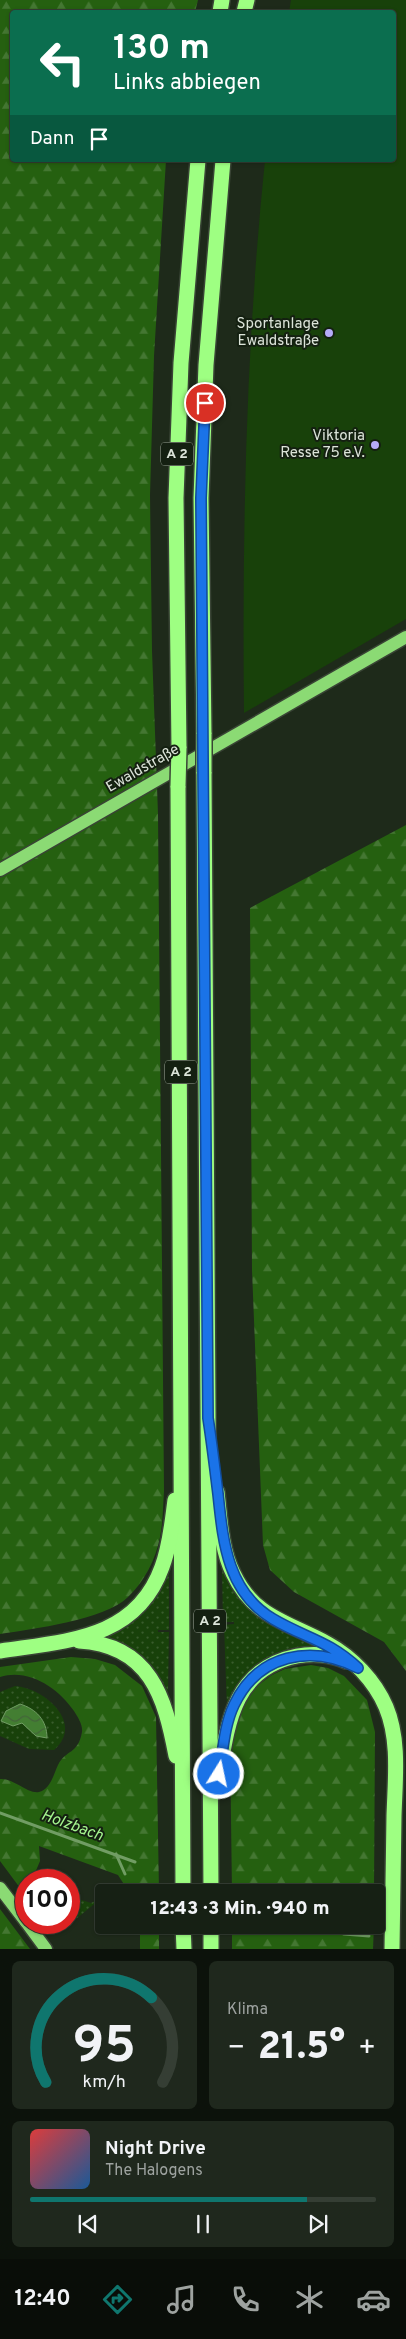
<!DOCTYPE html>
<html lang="de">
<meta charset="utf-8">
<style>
:root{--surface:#162014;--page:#1f281d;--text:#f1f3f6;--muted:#9ea3a0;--line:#353e34;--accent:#0f766e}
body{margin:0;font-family:Overpass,sans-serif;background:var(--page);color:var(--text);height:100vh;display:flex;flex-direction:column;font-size:19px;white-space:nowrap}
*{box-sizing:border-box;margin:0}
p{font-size:16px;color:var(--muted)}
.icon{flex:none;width:28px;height:28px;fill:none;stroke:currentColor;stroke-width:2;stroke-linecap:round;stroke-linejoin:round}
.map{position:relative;height:1949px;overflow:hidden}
.drawer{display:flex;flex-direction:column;gap:12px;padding:12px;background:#0c120b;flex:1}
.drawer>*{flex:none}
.top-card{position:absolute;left:10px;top:10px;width:386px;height:152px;border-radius:5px;box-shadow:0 1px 4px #0004,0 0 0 1px var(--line);background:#0b6e4f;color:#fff;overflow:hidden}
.speed{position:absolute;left:15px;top:1869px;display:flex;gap:10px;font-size:25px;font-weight:700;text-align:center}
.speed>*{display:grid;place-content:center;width:65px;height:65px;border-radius:50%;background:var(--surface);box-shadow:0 1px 4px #0004,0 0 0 1px var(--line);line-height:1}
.speed .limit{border:8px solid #d22;background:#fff;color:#111}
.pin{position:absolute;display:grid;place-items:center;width:42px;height:42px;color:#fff;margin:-21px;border:2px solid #fff;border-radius:50%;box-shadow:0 1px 5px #0007}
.me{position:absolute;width:55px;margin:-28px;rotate:10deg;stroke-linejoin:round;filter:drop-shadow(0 0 4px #0008)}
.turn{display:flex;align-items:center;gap:18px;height:105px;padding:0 20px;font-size:22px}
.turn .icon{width:65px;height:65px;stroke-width:2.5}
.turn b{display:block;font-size:35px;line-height:42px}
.then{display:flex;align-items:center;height:48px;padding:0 20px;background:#0003;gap:10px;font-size:19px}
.big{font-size:38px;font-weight:800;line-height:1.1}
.drawer .widget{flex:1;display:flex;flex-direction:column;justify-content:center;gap:8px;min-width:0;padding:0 18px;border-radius:8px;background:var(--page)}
.drawer .dial{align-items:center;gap:0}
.dial svg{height:130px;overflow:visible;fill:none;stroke:var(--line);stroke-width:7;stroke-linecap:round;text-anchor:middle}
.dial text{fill:var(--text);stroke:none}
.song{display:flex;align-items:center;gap:15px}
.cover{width:60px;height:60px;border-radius:8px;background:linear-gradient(135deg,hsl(0 70% 55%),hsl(210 70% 35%))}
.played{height:5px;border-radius:2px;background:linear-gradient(90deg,var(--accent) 80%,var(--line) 80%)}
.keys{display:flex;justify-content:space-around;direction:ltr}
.heat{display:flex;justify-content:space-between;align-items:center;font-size:28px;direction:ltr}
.drawer .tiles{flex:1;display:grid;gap:12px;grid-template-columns:1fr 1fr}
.widget:last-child{grid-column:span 2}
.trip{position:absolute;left:95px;top:1884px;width:290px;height:50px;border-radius:5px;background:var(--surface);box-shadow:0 1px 4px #0004,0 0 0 1px var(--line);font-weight:800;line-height:50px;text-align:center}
.dock{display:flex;height:80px;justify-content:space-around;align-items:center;background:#090d08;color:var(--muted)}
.dock .icon{width:35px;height:35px}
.dock .on{color:var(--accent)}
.dock b{font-size:22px;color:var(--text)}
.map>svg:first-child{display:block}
.grass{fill:url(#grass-dots)}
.forest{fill:url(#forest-firs)}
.pitch{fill:#18410a}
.water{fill:url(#water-waves);stroke:#719d64}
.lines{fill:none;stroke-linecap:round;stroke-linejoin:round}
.stream{stroke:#719d64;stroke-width:3}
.major-casing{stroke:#394435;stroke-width:15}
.highway-casing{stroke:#394435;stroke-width:18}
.major{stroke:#8bda74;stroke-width:12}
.highway{stroke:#9eff82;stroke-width:15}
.highway-bridge-casing{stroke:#394435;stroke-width:18;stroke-linecap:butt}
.highway-bridge{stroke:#9eff82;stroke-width:15}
.route-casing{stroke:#114b97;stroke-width:12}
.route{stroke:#1a73e8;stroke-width:9}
.poi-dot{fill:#b5acf8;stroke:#142011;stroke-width:2}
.labels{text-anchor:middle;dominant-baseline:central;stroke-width:4;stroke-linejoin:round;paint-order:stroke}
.shield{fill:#142011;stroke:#a0a99d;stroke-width:1}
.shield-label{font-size:14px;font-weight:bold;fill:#dce4d9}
.poi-label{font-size:15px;fill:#dce4d9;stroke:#142011;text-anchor:end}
.street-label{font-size:15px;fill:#dce4d9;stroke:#142011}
.water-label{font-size:16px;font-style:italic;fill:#a4f48e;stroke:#142011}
</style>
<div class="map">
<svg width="406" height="1949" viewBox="0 0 406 1949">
<defs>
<pattern id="grass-dots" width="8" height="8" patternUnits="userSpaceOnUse" patternTransform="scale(1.25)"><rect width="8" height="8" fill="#18410a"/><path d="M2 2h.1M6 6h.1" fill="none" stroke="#395c2d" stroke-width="1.8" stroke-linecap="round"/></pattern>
<pattern id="forest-firs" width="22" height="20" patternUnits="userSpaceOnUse" patternTransform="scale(1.25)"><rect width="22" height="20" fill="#256010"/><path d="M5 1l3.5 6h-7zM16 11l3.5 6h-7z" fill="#447732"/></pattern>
<pattern id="water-waves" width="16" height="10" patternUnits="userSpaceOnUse" patternTransform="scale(1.25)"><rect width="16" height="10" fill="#437e32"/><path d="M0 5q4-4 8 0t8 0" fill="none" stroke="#436439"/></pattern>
</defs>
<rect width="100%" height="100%" fill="#1e2a1a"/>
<!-- grass -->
<g class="grass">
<polygon points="169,1566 169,1630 158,1630 158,1632 169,1632 168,1694 166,1695 102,1640 104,1634"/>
<polygon points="222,1566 259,1616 281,1630 323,1647 283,1655 227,1710 224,1625 234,1624 234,1622 223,1622"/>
<path d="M15,1686C44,1688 85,1723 54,1750L29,1749L0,1736V1692Z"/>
<polygon points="69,1896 91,1903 99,1899 104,1905 93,1905 76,1919 69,1910"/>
</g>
<!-- forest -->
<g class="forest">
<path d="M0,0H198L195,12H12V160H166L154,356L150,495L152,651L158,814L164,1491C163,1506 163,1522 160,1537C156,1559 144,1582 128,1597C105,1620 32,1629 0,1634Z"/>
<polygon points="406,825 406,1671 384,1642 294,1592 270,1570 263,1545 252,1270 250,908"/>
<path d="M71,1657L95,1659L115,1665L142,1686L156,1717L159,1892H129L118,1875L39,1846L40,1861L32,1880H26V1896L0,1861V1779C14,1778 27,1794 39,1792C51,1789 54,1773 58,1765C66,1749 78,1755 82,1732C83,1725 78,1717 74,1711C58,1688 29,1668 0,1677V1667Z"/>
<polygon points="311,1665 328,1668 344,1676 367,1700 375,1732 374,1892 232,1892 230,1741 246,1698 257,1686 272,1675 285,1669"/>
<polygon points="0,1909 30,1949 0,1949"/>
<rect x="140" y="1925" width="19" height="24"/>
<polygon points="232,1925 374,1925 373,1949 232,1949"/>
</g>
<!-- pitch -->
<path class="pitch" d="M291,0H406V619L244,713C242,528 246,344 265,160H394V12H289Z"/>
<!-- water -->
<path class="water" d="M20,1704C36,1709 47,1720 47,1738L36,1736L22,1723L13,1726L1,1721L6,1711Z"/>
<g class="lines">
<!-- stream -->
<g class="stream">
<polyline points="0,1813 135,1862"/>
<polyline points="116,1854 125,1874"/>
<polyline points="320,1925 344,1934 369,1936"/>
</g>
<defs>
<g id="major">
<polyline points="0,870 406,637"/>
<polyline points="0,1888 26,1922"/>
<polyline points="26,1922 46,1949"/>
</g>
<g id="highway">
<polyline points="220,12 222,0"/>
<polyline points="244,12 247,0"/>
<polyline points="204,734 201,498 206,365 223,160"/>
<polyline points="179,748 176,498 181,363 198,160"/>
<polyline points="204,772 211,1892"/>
<polyline points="178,786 183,1892"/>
<path d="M217,1492C220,1518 221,1549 233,1573C254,1618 288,1622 328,1644C352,1657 375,1681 386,1707C400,1740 395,1781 394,1816C393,1860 393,1905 392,1949"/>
<path d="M79,1641C150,1645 165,1697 176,1756"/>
<path d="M0,1651C65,1641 136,1640 162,1567C170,1546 172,1522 175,1500"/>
<path d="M218,1783C227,1728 231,1669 297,1656C312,1653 331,1654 346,1661"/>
<polyline points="183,1925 184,1949"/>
<polyline points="211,1925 211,1949"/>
</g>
</defs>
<!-- major casing -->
<use href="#major" class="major-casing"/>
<!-- highway casing -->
<use href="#highway" class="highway-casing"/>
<!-- major -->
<use href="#major" class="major"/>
<!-- highway -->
<use href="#highway" class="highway"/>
<defs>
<g id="highway-bridge">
<polyline points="204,772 204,734"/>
<polyline points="178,786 179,748"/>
</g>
</defs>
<!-- highway-bridge casing -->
<use href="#highway-bridge" class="highway-bridge-casing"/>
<!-- highway-bridge -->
<use href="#highway-bridge" class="highway-bridge"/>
</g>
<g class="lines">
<defs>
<path id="route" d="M205,403L201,498L208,1418C212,1444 215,1469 218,1494C223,1541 227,1592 273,1619C305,1638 328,1640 358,1668C311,1644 258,1654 234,1705C224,1726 223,1752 219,1774"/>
</defs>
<!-- route casing -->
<use href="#route" class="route-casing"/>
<!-- route -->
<use href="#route" class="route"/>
</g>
<!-- markers -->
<g class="poi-dot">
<circle cx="329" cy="333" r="5"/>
<circle cx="375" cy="445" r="5"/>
</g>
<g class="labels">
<!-- shield labels -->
<g class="shield">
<rect x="161" y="442.5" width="32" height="23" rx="4"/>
<rect x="165" y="1060.5" width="32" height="23" rx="4"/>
<rect x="194" y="1609.5" width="32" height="23" rx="4"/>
</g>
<g class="shield-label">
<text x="177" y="454">A 2</text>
<text x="181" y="1072">A 2</text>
<text x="210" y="1621">A 2</text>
</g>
<!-- poi labels -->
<g class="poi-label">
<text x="319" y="324">Sportanlage<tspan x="319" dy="17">Ewaldstraße</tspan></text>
<text x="365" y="436">Viktoria<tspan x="365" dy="17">Resse 75 e.V.</tspan></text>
</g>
<!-- street labels -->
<g class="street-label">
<text transform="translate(143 769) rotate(-30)">Ewaldstraße</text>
</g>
<!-- water labels -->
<g class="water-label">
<text transform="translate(72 1826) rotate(20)">Holzbach</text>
</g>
</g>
</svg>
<div class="speed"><div class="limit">100</div></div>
<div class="pin" style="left:205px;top:403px;background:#d93025"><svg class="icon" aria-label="arrive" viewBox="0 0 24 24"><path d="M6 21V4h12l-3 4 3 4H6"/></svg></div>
<svg class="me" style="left:219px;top:1774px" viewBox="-20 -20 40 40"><circle r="17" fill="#1a73e8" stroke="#fff" stroke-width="3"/><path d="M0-11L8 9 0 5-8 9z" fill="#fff"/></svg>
<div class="trip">12:43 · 3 Min. · 940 m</div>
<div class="top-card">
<div class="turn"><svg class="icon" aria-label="left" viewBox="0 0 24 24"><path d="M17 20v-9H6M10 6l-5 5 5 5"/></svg><div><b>130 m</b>Links abbiegen</div></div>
<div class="then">Dann<svg class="icon" aria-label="arrive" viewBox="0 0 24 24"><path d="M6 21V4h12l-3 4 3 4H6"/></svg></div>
</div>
</div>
<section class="drawer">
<div class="tiles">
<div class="widget dial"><svg viewBox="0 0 100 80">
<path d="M14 69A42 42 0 1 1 86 69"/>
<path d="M14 69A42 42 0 0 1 79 17" stroke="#0f766e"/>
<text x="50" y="56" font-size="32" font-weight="700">95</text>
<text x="50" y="72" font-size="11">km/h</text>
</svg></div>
<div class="widget"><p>Klima</p>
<div class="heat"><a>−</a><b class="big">21.5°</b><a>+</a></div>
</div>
<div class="widget">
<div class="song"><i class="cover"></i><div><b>Night Drive</b><p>The Halogens</p></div></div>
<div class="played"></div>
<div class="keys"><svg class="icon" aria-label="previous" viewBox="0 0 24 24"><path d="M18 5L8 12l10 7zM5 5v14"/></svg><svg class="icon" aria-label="pause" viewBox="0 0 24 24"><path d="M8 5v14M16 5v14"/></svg><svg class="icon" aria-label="next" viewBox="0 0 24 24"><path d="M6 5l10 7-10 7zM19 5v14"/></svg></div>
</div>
</div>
</section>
<nav class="dock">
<b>12:40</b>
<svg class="icon on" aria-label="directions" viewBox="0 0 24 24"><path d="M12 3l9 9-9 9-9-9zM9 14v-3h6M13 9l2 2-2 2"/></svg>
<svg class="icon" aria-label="music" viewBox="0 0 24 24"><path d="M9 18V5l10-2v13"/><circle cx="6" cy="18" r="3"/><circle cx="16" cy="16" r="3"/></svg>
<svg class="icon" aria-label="phone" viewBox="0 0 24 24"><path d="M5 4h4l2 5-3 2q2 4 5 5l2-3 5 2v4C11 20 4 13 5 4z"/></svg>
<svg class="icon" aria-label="climate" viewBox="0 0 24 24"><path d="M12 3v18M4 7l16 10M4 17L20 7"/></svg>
<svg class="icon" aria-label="car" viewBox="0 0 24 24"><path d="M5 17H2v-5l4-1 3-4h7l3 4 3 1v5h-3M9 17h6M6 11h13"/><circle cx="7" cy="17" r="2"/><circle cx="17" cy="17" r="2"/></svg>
</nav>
